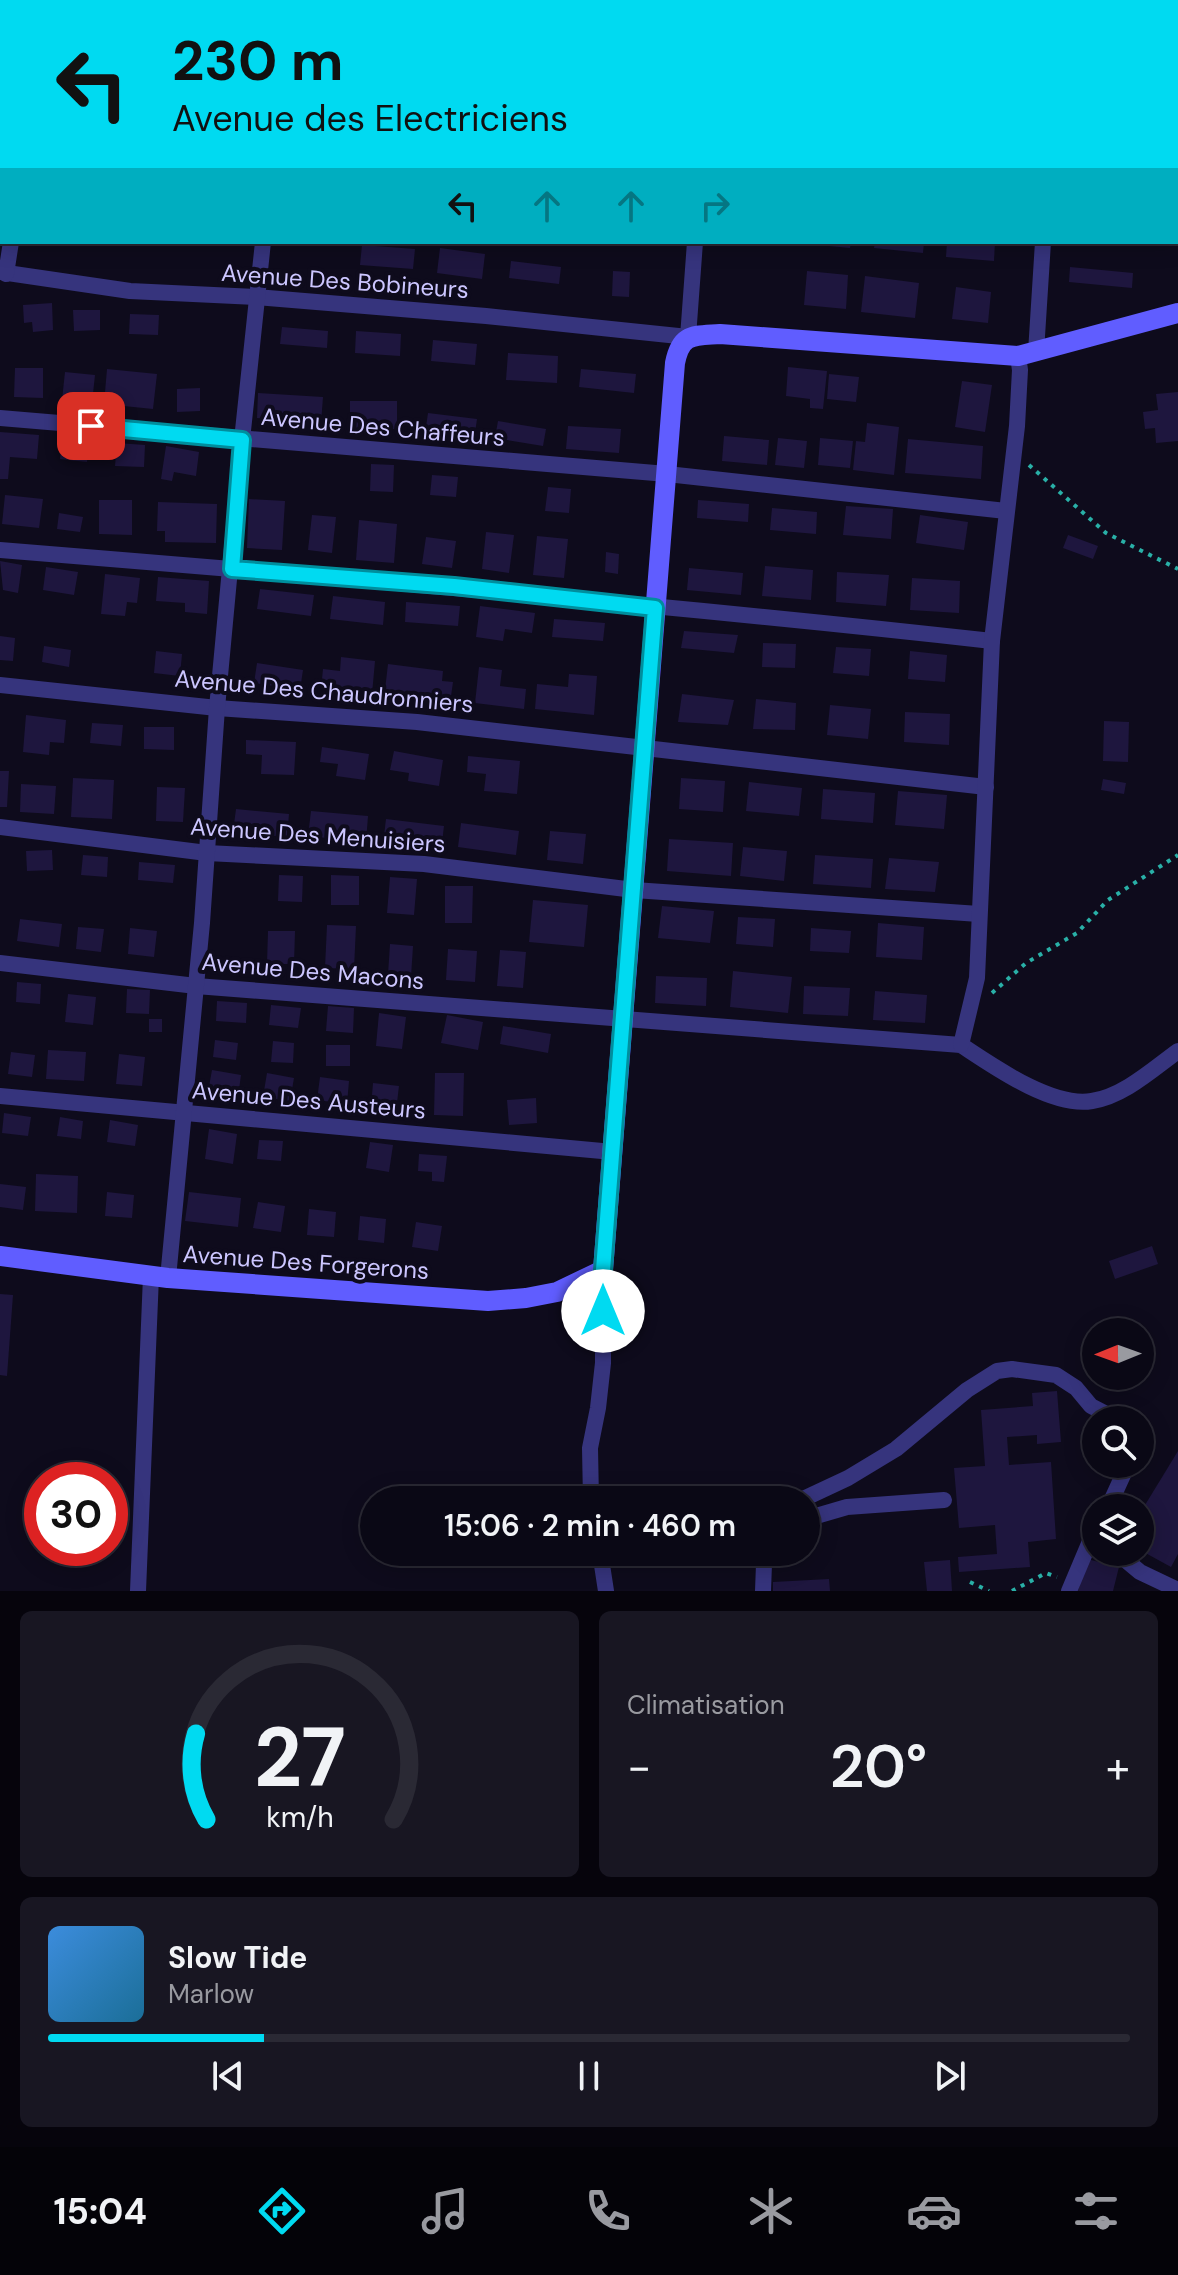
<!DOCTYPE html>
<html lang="fr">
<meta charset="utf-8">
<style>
:root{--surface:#0a0815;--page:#181622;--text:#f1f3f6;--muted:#999aa0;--line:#2a2934;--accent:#00daf1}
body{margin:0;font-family:"DM Sans",sans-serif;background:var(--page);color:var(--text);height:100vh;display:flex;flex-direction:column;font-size:30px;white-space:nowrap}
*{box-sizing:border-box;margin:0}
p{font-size:26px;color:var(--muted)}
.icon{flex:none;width:44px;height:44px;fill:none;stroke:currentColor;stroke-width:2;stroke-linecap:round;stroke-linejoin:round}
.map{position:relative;height:1591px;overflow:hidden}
.drawer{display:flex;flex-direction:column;gap:20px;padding:20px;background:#06040c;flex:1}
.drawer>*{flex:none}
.hud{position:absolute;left:0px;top:0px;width:1178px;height:244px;box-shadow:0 4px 20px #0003,0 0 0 2px var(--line);background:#00daf1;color:#111;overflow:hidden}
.needle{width:52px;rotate:269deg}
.fabs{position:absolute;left:1082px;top:1318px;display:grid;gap:16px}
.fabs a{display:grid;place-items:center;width:72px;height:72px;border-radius:50%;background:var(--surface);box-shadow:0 4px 20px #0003,0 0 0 2px var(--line);font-size:40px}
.speed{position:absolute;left:24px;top:1462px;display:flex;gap:16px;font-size:40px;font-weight:700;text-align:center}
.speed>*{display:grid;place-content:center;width:104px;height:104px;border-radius:50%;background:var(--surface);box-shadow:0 4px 20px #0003,0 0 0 2px var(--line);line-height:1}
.speed .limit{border:12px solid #d22;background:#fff;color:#111}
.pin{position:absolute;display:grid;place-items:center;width:68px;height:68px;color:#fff;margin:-34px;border-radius:16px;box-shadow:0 4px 12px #0006}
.me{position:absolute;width:88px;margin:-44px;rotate:0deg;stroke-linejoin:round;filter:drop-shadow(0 0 6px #0008)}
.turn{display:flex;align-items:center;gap:28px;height:168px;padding:0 40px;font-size:36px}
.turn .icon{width:104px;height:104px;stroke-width:2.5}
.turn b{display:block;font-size:56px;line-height:68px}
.lanes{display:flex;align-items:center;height:76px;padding:0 40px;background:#0003;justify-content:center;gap:40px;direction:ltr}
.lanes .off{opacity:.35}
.big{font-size:60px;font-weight:600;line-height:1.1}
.drawer .widget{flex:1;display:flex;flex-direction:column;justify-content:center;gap:12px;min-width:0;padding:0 28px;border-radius:12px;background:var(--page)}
.drawer .dial{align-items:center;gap:0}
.dial svg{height:208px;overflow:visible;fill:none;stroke:var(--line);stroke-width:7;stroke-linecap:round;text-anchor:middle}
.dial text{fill:var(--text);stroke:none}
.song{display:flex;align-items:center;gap:24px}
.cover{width:96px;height:96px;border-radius:12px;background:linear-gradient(135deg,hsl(210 70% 55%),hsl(200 70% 35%))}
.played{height:8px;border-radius:4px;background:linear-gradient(90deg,var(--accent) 20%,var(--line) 20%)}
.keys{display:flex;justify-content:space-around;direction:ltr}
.heat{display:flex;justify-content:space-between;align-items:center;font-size:44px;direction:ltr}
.drawer .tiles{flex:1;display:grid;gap:20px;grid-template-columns:1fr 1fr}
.widget:last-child{grid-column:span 2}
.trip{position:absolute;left:360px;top:1486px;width:460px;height:80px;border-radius:40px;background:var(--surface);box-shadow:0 4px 20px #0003,0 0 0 2px var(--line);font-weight:600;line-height:80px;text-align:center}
.tab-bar{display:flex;height:128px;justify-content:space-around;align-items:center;background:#040308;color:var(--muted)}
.tab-bar .icon{width:56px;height:56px}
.tab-bar .selected{color:var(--accent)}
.tab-bar b{font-size:36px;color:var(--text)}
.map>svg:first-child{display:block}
.building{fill:#1e163e}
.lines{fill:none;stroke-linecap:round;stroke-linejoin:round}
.path{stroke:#29b0a7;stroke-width:4;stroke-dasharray:4 6;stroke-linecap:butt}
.street{stroke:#36347d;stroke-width:16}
.secondary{stroke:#605dff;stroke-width:20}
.route-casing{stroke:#008e9d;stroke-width:20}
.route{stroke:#00daf1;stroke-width:14}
.labels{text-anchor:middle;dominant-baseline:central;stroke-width:8;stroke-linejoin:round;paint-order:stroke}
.street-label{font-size:24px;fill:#ccc6ff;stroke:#0e0b1c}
</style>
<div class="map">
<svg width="1178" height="1591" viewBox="0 0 1178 1591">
<rect width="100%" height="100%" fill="#0e0b1c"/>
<!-- building -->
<g class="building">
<polygon points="808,242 851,242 850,248 808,244"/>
<polygon points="875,242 924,242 923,253 874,248"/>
<polygon points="947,242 995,242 994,261 946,257"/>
<polygon points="362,245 415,249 413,269 360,265"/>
<polygon points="440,248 485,254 482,279 437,273"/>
<polygon points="511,261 561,267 559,284 509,278"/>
<polygon points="1070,267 1133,273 1132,288 1069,282"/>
<polygon points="613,271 630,272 629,297 612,296"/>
<polygon points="807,271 848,275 846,309 804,305"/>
<polygon points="865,276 919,283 915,318 861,312"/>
<polygon points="956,287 991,292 988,323 952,319"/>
<polygon points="52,303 53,330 33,332 32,322 24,323 23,305"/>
<polygon points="73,310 100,310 100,330 74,331"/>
<polygon points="130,314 159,315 158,335 129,334"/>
<polygon points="282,327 328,331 327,348 280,344"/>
<polygon points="356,331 401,334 400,356 355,353"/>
<polygon points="433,340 477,344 475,365 431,361"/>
<polygon points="508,353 558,356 557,383 506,380"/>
<polygon points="788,367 827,371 823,409 810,408 810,399 786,396"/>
<polygon points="15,368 43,368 43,398 14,397"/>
<polygon points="107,369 157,374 153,409 104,404"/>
<polygon points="581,369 636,374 634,393 579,387"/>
<polygon points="65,372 95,375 92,403 62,400"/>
<polygon points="829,374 859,377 856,402 827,399"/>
<polygon points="962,381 992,385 985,432 955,427"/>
<polygon points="200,388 200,411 177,412 177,389"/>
<polygon points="1178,392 1178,441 1156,443 1155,428 1145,429 1143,412 1158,410 1156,394"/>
<polygon points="258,393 323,397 321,423 257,418"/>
<polygon points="350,401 397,401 397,429 350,428"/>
<polygon points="428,413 477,419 474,440 425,434"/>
<polygon points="498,421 546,429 543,446 495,438"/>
<polygon points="867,423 899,427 894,475 853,470 856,441 865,442"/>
<polygon points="568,426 621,429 619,453 566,449"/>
<polygon points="0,432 39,435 37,459 10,457 8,479 0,479"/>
<polygon points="724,436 769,440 767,465 722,461"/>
<polygon points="62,438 89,440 87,462 60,459"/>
<polygon points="778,438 807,441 804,468 775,465"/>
<polygon points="820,438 853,441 850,468 818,465"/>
<polygon points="908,439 983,446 981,479 905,473"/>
<polygon points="117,443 145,445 144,467 115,466"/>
<polygon points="166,446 199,452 196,476 174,472 172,481 161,479"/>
<polygon points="371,464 394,465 393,492 370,491"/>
<polygon points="432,475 458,477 456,497 430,495"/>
<polygon points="548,487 571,489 569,513 545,511"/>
<polygon points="5,495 43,499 39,528 2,524"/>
<polygon points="249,499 285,501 282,550 247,548"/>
<polygon points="99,500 132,500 132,535 99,534"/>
<polygon points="698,500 749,504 748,522 697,518"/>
<polygon points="158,502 217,504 216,543 165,542 165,531 157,531"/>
<polygon points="846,506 893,509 891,539 843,535"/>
<polygon points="772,508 817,512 816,534 770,530"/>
<polygon points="59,513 83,517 80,532 57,529"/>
<polygon points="312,515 336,517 332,553 308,550"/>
<polygon points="920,515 968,522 964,550 916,543"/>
<polygon points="359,520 397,524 394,563 356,560"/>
<polygon points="486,532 514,535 509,573 482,569"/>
<polygon points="1068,535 1098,546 1093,559 1063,548"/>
<polygon points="537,536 568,539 564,578 533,575"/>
<polygon points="426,537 456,541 452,568 422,564"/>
<polygon points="606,552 619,554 618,574 605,572"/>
<polygon points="0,561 22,565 18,593 3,590"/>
<polygon points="765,566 813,570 811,600 762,596"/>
<polygon points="46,567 78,572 74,595 43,590"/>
<polygon points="689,568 743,573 741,595 687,590"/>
<polygon points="837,572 889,575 886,606 836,602"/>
<polygon points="105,574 140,578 137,603 127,602 125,616 101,614"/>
<polygon points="158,577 209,581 207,614 185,612 185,603 156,601"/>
<polygon points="912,578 960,581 959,613 910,610"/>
<polygon points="260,589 314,595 311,616 257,609"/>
<polygon points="333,596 385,602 383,625 330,619"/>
<polygon points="406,602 460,606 458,626 405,622"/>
<polygon points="480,606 535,613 532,633 505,629 503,641 476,637"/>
<polygon points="554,619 605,623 603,641 552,637"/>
<polygon points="684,631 738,635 734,653 681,648"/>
<polygon points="0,636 15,638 13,661 0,660"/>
<polygon points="763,643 796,644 795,668 762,667"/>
<polygon points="44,646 71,650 69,667 42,662"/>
<polygon points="836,647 871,649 869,676 833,673"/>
<polygon points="156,651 182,654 180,676 154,673"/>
<polygon points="910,651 947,655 945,682 908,679"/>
<polygon points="341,657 375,661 372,694 321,689 323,669 340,671"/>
<polygon points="257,663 303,670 300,690 254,683"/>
<polygon points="388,664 443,671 442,681 453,682 450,703 401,696 402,692 385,690"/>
<polygon points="479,667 502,670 500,686 526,689 524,709 475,703"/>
<polygon points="569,674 597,676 594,715 535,709 537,684 568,687"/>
<polygon points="682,694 734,700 728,725 678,722"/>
<polygon points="756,699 796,703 795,730 753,729"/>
<polygon points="830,705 871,709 868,739 827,735"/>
<polygon points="905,712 950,714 949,745 904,742"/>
<polygon points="26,715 66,720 64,743 50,742 49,755 23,752"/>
<polygon points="1104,721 1129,722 1128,762 1103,761"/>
<polygon points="92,723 123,725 121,746 90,743"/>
<polygon points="144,727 174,727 174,750 144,749"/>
<polygon points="246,740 296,742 294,775 261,774 262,755 246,754"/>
<polygon points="322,747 369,754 365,780 336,776 338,764 320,762"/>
<polygon points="394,751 443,760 439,786 408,781 409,773 390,770"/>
<polygon points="468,756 520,761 517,794 484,791 486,774 467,772"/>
<polygon points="0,771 9,771 7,807 0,807"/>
<polygon points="73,778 114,780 112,819 71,817"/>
<polygon points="681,778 725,781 723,812 679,809"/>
<polygon points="1103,779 1126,783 1124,794 1101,790"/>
<polygon points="749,782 802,788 799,816 746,811"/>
<polygon points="21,784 56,786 54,814 20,812"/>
<polygon points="157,787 185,788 183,822 156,821"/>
<polygon points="823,789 875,793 873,823 821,819"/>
<polygon points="898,791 947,795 944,829 895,825"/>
<polygon points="236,809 289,814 287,837 233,832"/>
<polygon points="311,811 368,816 366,842 308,836"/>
<polygon points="386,819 444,826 441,851 383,844"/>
<polygon points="461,823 519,831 516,855 458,847"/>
<polygon points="550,831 586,834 583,864 547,860"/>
<polygon points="669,839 733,843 731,876 667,871"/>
<polygon points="743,847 787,851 784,881 740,876"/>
<polygon points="52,850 53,870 27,871 26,851"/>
<polygon points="83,855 108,857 107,877 81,875"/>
<polygon points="815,855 873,859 871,888 813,884"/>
<polygon points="889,858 939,862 935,892 885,889"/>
<polygon points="139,862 175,865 173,883 138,880"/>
<polygon points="279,875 303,876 302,902 278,901"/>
<polygon points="331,875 359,876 359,905 331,905"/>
<polygon points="390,877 417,879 414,915 387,913"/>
<polygon points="445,886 473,886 472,923 445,923"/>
<polygon points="533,900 588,905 584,947 529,942"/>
<polygon points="662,906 714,911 710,943 658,938"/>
<polygon points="738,917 775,919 773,947 736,944"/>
<polygon points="20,919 62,924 59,947 17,941"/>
<polygon points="878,923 924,927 922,960 876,957"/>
<polygon points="327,925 356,926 354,969 325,968"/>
<polygon points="78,927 104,929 101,952 76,949"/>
<polygon points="130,928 157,931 154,957 128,954"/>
<polygon points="811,928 851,931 849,953 810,951"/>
<polygon points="268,931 295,931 294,964 267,964"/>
<polygon points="390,944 413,946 411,977 388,975"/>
<polygon points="448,949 477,951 475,982 446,980"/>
<polygon points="500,950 526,952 523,988 497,986"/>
<polygon points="733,971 792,977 788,1013 730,1007"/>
<polygon points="656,976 707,978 706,1006 655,1003"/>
<polygon points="17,982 41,984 40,1004 16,1002"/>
<polygon points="804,986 850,988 848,1016 803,1014"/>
<polygon points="127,989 150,990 149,1014 126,1013"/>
<polygon points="875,991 927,995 925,1023 873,1020"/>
<polygon points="68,994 96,997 93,1025 65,1022"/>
<polygon points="217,1001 247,1003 246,1023 216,1021"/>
<polygon points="271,1005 301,1008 298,1028 269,1025"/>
<polygon points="328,1006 354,1008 353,1033 326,1031"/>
<polygon points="379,1013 406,1017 402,1049 376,1046"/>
<polygon points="447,1015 483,1022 478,1050 441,1043"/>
<rect x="149" y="1019" width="13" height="13"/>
<polygon points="503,1026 551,1034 548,1053 500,1044"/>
<polygon points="215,1040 238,1043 236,1060 213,1057"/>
<polygon points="273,1041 294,1043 293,1063 271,1062"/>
<rect x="326" y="1045" width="24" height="21"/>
<polygon points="48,1050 86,1052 84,1081 46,1079"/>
<polygon points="11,1052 35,1055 32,1077 8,1074"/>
<polygon points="119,1054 145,1057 142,1086 116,1084"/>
<polygon points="212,1070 241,1075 238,1097 208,1092"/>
<polygon points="267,1073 294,1078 290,1101 263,1097"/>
<polygon points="435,1073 464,1073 463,1116 434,1115"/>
<polygon points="320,1077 349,1081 347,1104 317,1100"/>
<polygon points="373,1083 399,1086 396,1111 371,1108"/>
<polygon points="536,1098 537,1123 509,1125 507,1100"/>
<polygon points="4,1113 31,1117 28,1136 2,1133"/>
<polygon points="60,1117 83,1121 81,1139 57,1136"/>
<polygon points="110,1120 138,1125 135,1146 107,1142"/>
<polygon points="209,1129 237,1134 233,1164 205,1159"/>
<polygon points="259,1140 283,1141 281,1161 257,1159"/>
<polygon points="370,1142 393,1145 389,1172 366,1168"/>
<polygon points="419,1154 447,1156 444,1182 432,1181 432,1172 418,1171"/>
<polygon points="36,1174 78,1176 77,1213 35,1211"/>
<polygon points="0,1184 26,1187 23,1210 0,1207"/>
<polygon points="107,1192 134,1195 132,1218 105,1216"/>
<polygon points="189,1192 241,1198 238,1227 185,1221"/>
<polygon points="258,1202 285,1206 281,1232 253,1228"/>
<polygon points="309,1209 336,1212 334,1237 307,1235"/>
<polygon points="360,1216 386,1219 384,1243 358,1240"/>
<polygon points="416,1222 442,1226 438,1251 412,1247"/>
<polygon points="1152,1246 1158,1264 1115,1279 1109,1261"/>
<polygon points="0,1294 13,1295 7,1376 0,1375"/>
<polygon points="1057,1391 1061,1442 1037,1444 1037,1435 1007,1437 1009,1465 1051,1462 1056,1539 1028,1542 1030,1567 959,1572 958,1557 997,1554 995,1525 959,1528 954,1468 985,1466 981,1410 1033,1406 1032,1393"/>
<polygon points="1178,1451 1178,1554 1171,1567 1140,1550 1140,1509 1142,1510"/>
<polygon points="1087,1559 1119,1567 1113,1591 1078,1591"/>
<polygon points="950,1560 952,1591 927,1591 924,1562"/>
<polygon points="829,1579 830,1591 773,1591 773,1582"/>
</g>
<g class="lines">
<!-- path -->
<g class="path">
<polyline points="1029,465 1106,533 1178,569"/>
<polyline points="992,993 1026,963 1077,933 1108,900 1178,855"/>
<polyline points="970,1582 989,1591"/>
<polyline points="1012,1591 1046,1573 1057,1577"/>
</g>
<!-- street -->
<g class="street">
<polyline points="163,0 180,2"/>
<polyline points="123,2 124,0"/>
<polyline points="714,2 714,0"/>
<polyline points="1071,2 1071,0"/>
<polyline points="1176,91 1178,91"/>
<polyline points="0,272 130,291 256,297 486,316 688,337 695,242"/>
<polyline points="6,274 11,242"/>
<polyline points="1036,352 1043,242"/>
<polyline points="0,418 667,474 1006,511"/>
<path d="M0,550C331,577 662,604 992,641"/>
<polyline points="0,685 217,708 417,722 986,787"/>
<polyline points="0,827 207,853 424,864 634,890 979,914"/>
<path d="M0,963L196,986L961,1045C993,1066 1052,1108 1092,1101C1124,1096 1153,1069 1178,1051"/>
<polyline points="961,1045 977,978 992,641 1017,426 1020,370 1018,356"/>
<polyline points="0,1096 613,1152"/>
<polyline points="168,1278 202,923 217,708 242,440 263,242"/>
<polyline points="591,1500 590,1448 598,1408 603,1363 603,1270"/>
<polyline points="801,1500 848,1478 896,1449 967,1390 997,1371 1012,1369 1056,1375 1076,1388 1091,1406 1118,1420"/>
<polyline points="1108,1508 1128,1464"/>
<polyline points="806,1519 847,1507 944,1500"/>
<polyline points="600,1552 606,1591"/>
<polyline points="1116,1552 1140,1572 1178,1590"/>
<polyline points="602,1562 625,1552"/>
<polyline points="138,1591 151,1276"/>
<polyline points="763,1591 764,1564 768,1552"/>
<polyline points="1069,1591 1096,1527"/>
</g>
<!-- secondary -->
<path class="secondary" d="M0,1256L168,1278L488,1301L526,1298L557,1292L603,1270L675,363C681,333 693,336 720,334L1018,356L1178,313"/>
</g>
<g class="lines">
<defs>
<polyline id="route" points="91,426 242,440 232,569 454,586 655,608 603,1270 603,1311"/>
</defs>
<!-- route casing -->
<use href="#route" class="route-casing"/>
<!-- route -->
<use href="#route" class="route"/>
</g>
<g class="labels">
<!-- street labels -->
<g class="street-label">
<text transform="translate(345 281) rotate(4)">Avenue Des Bobineurs</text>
<text transform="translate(383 427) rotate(5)">Avenue Des Chaffeurs</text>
<text transform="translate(324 691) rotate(5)">Avenue Des Chaudronniers</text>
<text transform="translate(318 835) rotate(4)">Avenue Des Menuisiers</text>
<text transform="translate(313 971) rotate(5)">Avenue Des Macons</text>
<text transform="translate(309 1100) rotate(5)">Avenue Des Austeurs</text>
<text transform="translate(306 1262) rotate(4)">Avenue Des Forgerons</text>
</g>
</g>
</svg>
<div class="fabs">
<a><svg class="needle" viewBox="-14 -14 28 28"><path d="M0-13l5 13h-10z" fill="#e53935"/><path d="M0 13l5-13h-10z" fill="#999aa0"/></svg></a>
<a><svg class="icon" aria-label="search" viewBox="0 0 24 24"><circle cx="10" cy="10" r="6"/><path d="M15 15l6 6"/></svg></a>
<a><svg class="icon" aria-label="layers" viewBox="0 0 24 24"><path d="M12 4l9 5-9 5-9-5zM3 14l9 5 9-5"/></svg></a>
</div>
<div class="speed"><div class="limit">30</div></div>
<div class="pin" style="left:91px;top:426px;background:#d93025"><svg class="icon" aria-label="arrive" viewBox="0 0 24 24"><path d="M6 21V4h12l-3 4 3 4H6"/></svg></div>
<svg class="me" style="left:603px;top:1311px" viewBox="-20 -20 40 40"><circle r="19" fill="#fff"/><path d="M0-13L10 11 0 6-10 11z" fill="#00daf1"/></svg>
<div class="trip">15:06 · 2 min · 460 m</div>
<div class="hud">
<div class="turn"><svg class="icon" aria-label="left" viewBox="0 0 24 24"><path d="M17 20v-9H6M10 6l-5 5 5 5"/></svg><div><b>230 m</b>Avenue des Electriciens</div></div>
<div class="lanes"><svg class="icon" aria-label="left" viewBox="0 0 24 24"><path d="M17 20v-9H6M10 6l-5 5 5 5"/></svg><svg class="icon off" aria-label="ahead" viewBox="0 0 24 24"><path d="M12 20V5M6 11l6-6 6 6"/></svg><svg class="icon off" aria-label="ahead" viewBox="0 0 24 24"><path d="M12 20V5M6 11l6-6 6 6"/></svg><svg class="icon off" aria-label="right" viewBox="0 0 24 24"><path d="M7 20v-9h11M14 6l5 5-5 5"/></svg></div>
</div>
</div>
<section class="drawer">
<div class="tiles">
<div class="widget dial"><svg viewBox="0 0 100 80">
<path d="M14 69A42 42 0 1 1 86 69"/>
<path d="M14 69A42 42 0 0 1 10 36" stroke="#00daf1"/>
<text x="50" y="56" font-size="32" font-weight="700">27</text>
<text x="50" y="72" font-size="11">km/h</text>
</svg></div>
<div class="widget"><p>Climatisation</p>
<div class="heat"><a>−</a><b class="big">20°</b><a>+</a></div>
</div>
<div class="widget">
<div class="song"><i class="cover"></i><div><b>Slow Tide</b><p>Marlow</p></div></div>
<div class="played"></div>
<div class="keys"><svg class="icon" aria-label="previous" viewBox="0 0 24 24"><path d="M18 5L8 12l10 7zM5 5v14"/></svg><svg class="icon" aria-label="pause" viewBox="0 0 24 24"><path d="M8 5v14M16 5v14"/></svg><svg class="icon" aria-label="next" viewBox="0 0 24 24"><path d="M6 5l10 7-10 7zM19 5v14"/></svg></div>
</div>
</div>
</section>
<nav class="tab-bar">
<b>15:04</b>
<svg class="icon selected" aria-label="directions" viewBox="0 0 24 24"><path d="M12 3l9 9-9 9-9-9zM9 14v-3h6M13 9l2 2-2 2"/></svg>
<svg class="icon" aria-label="music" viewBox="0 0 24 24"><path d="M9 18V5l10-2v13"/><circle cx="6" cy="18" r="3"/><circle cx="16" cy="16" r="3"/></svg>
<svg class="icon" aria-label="phone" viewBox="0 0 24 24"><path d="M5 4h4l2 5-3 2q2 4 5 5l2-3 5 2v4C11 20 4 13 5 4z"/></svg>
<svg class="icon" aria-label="climate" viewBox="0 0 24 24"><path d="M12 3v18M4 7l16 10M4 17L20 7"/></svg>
<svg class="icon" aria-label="car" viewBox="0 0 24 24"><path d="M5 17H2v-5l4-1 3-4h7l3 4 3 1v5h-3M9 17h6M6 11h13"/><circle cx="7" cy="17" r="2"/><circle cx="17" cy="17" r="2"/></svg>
<svg class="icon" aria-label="filters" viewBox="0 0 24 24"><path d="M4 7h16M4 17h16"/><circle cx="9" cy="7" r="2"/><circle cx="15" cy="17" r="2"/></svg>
</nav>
